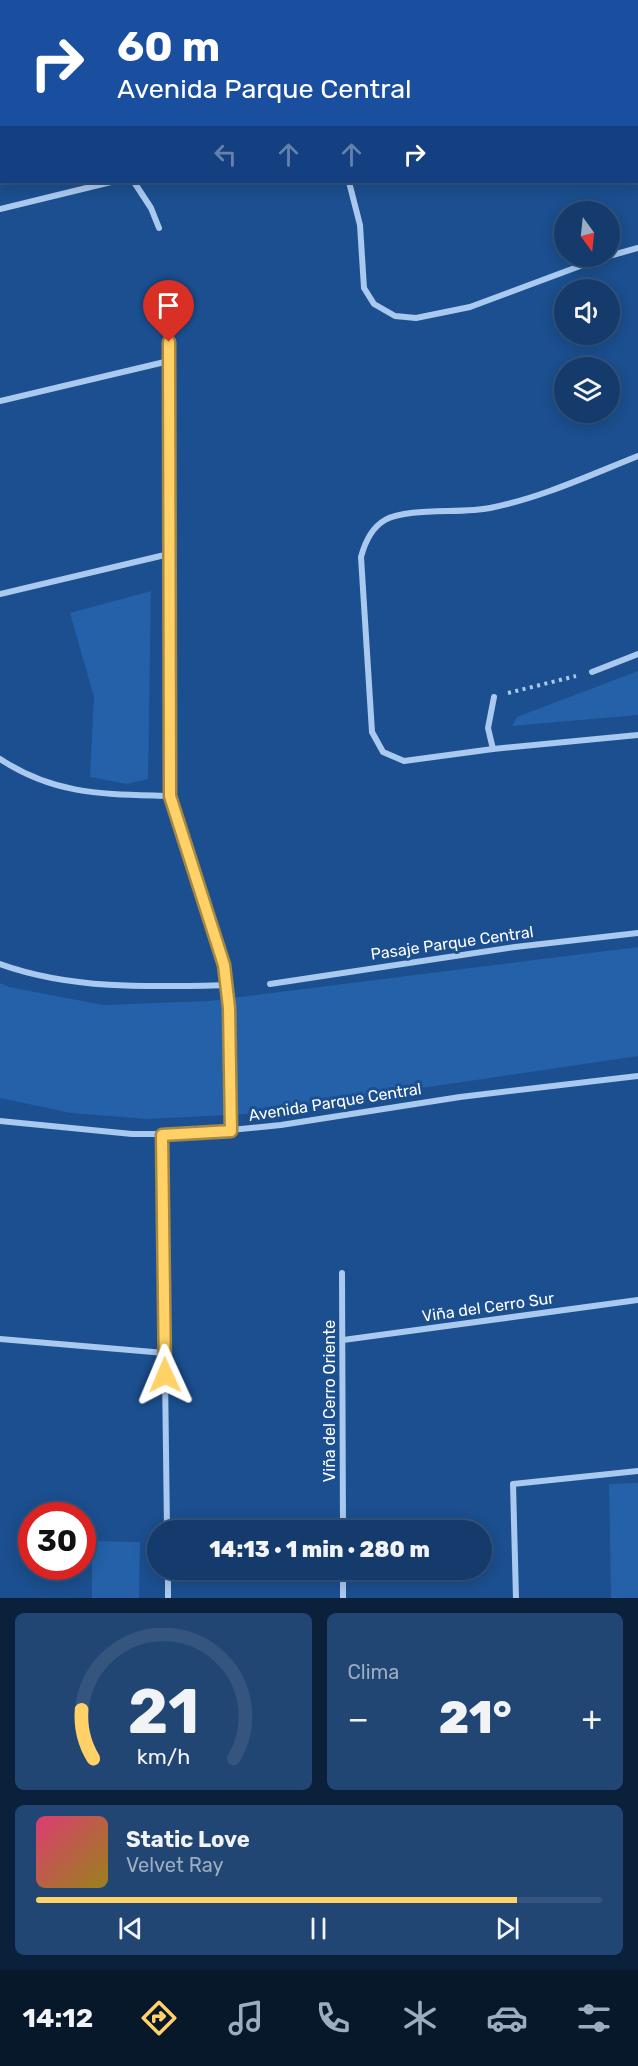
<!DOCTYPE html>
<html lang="es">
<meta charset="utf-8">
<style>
:root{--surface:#143b6b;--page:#214673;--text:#f1f3f6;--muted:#9dadc1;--line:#33557e;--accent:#ffd166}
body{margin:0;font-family:Rubik,sans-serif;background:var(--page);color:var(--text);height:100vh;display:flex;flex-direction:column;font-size:22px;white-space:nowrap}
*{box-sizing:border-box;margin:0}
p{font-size:20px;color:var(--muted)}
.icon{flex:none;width:33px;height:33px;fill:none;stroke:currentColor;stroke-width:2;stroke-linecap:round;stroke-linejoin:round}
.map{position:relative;height:1598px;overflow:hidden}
.sheet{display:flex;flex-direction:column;gap:15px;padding:15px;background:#0b203b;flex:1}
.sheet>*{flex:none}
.top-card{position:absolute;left:0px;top:0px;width:639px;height:183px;box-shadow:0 3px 15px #0003,0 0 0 2px var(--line);background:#1a4fa0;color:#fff;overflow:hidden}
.needle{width:39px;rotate:165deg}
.controls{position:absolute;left:554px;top:201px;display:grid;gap:12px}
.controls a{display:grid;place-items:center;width:66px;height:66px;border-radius:50%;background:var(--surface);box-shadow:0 3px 15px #0003,0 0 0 2px var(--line);font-size:30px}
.speed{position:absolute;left:18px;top:1502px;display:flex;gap:12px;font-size:30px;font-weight:700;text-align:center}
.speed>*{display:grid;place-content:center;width:78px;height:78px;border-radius:50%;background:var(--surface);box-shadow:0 3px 15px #0003,0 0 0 2px var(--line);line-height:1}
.speed .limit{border:9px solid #d22;background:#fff;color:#111}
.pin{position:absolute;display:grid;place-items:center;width:51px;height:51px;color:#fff;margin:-62px -26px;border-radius:50% 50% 50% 0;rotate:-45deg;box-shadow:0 0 6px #0007}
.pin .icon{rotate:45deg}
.me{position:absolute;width:66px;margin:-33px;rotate:359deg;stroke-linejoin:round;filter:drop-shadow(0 0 4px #0008)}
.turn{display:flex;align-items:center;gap:21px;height:126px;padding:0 18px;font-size:27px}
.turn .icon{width:78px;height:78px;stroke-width:2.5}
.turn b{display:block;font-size:42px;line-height:51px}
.lanes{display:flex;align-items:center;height:57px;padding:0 18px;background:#0003;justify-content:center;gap:30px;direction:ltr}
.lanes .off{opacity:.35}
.big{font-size:45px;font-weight:800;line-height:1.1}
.sheet .widget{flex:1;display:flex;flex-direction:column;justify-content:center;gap:9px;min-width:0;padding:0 21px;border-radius:9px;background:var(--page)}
.sheet .dial{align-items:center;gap:0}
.dial svg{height:156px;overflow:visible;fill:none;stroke:var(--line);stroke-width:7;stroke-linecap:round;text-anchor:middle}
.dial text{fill:var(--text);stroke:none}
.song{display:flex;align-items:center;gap:18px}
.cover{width:72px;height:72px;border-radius:9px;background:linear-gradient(135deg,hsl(340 70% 55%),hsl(50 70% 35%))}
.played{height:6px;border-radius:3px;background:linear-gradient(90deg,var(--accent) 85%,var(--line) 85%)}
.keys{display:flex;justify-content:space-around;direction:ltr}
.heat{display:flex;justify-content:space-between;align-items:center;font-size:33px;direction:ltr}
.sheet .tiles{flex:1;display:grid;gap:15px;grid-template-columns:1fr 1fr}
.widget:last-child{grid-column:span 2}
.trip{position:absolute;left:147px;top:1520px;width:345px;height:60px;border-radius:30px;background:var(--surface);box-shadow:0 3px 15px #0003,0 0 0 2px var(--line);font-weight:800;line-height:60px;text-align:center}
.tabs{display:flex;height:96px;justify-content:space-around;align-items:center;background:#08182b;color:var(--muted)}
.tabs .icon{width:42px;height:42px}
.tabs .current{color:var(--accent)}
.tabs b{font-size:27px;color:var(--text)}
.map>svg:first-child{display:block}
.green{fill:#2461a8}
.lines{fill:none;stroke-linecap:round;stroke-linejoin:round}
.path{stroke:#a9c9ee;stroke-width:4;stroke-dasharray:3 4.5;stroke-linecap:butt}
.street{stroke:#a9c9ee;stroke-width:6}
.route-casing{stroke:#a68842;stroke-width:15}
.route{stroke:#ffd166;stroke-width:10}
.labels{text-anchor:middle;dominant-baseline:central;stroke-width:6;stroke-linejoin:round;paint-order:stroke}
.street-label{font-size:16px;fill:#fff;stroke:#1b4f8f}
</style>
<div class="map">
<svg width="638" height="1598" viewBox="0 0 638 1598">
<rect width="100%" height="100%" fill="#1b4f8f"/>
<!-- green -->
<g class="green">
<polygon points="151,591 148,779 127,784 90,777 94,697 70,613"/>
<polygon points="638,671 638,715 512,726 517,717"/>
<polygon points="638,947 638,1056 246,1114 148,1119 71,1113 0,1098 0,983 9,987 103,1005 209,1001"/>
<polygon points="638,1483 638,1598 611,1598 609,1484"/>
<polygon points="92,1541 140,1542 139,1598 92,1598"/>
</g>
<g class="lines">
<!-- path -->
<polyline class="path" points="508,693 576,676"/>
<!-- street -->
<g class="street">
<polyline points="75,0 75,2"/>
<polyline points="0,22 2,21"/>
<polyline points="134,182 151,208 159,228"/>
<polyline points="349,182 360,225 364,288 374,304 395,316 416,318 470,307 607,256"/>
<polyline points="0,209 111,182"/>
<polyline points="609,256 638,248"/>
<polyline points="169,284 170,796 224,965 229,1008 231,1131"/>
<polyline points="0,401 169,361"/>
<path d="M638,456C590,475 541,498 490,508C462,514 408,507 385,520C371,528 365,542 361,557L372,732L383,752L404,761L493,749L638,735"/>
<polyline points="0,594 169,554"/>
<polyline points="592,672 638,654"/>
<polyline points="493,749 488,728 494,697"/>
<path d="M0,759C56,796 106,794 170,796"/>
<path d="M0,964C72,990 152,987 227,985"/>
<polyline points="270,984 515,947 638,933"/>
<polyline points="0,1121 132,1134 189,1134 281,1125 460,1097 638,1076"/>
<polyline points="162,1135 167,1530"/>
<polyline points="342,1273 343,1530"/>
<polyline points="0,1339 165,1353"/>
<polyline points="343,1340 638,1300"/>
<polyline points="168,1569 168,1598"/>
<polyline points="343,1569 343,1598"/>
<polyline points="516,1598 513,1484 638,1471"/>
</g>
</g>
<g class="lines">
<defs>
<polyline id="route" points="165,1375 162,1135 231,1131 229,1008 224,965 170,796 169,342"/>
</defs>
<!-- route casing -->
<use href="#route" class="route-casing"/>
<!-- route -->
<use href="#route" class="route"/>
</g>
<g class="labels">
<!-- street labels -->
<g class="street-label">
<text transform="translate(452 943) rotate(-8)">Pasaje Parque Central</text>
<text transform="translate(335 1102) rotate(-9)">Avenida Parque Central</text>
<text transform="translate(488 1307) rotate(-8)">Viña del Cerro Sur</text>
<text transform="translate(329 1401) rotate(-90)">Viña del Cerro Oriente</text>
</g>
</g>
</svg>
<div class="controls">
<a><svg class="needle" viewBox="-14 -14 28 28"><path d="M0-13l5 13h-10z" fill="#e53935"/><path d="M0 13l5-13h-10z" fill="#9dadc1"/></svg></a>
<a><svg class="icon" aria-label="sound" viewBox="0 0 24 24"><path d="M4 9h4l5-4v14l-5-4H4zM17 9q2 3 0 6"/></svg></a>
<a><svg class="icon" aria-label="layers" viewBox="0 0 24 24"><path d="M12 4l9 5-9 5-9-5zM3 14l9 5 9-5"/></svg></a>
</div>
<div class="speed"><div class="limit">30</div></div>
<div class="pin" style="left:169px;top:342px;background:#d93025"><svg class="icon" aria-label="arrive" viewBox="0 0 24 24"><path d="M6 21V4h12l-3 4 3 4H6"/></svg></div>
<svg class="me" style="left:165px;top:1375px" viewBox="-20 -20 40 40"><path d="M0-17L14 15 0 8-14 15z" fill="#ffd166" stroke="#fff" stroke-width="4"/></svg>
<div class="trip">14:13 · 1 min · 280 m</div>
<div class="top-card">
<div class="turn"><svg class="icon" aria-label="right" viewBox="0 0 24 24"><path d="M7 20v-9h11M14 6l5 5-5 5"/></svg><div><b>60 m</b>Avenida Parque Central</div></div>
<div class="lanes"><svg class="icon off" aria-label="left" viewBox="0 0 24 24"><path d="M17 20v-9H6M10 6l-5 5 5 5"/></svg><svg class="icon off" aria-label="ahead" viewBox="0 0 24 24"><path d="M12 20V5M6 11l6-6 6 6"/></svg><svg class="icon off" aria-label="ahead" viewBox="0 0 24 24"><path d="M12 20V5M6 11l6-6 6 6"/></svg><svg class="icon" aria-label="right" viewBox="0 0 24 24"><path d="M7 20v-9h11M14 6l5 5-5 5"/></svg></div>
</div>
</div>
<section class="sheet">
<div class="tiles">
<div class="widget dial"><svg viewBox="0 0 100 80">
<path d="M14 69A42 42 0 1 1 86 69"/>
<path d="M14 69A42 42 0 0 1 8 44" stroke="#ffd166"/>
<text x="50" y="56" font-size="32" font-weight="700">21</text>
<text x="50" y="72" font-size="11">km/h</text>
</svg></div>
<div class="widget"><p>Clima</p>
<div class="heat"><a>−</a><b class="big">21°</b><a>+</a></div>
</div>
<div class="widget">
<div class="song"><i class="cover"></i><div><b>Static Love</b><p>Velvet Ray</p></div></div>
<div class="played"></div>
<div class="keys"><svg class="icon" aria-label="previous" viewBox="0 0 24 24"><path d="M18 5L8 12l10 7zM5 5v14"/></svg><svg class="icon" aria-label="pause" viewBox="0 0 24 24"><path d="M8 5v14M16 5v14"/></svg><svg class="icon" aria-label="next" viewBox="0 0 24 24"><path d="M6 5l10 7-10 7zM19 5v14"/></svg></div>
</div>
</div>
</section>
<nav class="tabs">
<b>14:12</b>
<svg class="icon current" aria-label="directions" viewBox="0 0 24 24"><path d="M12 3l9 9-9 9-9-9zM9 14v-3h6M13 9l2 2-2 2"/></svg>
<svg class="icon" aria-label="music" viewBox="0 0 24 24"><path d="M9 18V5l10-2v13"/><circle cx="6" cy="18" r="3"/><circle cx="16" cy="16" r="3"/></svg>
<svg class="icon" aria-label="phone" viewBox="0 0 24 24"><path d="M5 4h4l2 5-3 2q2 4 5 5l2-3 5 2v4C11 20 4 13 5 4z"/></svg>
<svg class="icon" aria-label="climate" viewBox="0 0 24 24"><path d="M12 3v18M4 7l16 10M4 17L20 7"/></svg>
<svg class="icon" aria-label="car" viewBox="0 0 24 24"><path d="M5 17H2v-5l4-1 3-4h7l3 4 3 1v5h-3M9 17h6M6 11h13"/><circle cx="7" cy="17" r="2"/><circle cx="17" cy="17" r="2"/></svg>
<svg class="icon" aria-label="filters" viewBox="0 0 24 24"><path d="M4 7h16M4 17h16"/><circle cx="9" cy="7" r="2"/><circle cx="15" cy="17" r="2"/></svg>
</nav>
